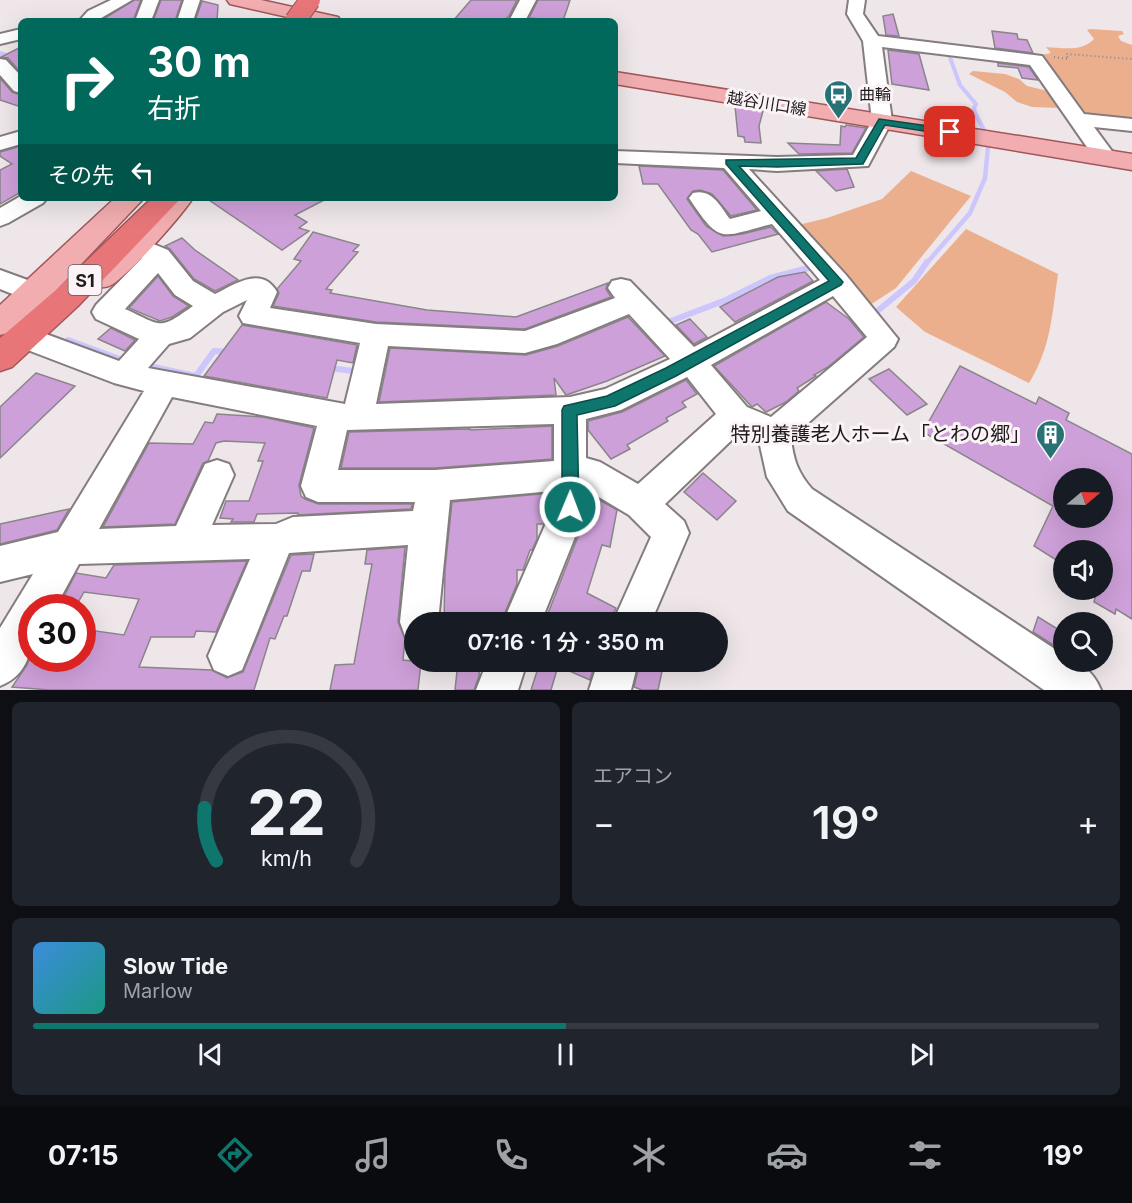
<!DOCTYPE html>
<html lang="ja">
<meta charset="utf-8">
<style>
:root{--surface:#171b24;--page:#20242c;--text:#f1f3f6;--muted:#9ea1a6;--line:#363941;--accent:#0f766e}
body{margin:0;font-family:Inter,"Noto Sans JP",sans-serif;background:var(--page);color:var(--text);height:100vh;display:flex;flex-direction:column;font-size:22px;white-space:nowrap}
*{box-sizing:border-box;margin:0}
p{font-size:20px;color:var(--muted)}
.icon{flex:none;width:33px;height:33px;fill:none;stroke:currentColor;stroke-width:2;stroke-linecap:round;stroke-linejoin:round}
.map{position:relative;height:690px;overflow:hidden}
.drawer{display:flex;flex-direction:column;gap:12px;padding:12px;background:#0d0f14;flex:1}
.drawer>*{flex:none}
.top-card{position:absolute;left:18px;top:18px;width:600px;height:183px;border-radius:9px;box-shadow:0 6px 24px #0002;background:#00695c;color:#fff;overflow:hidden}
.needle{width:39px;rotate:71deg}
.fabs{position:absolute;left:1053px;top:468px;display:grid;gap:12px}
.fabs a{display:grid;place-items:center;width:60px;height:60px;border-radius:50%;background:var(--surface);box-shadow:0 6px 24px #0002;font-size:30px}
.speed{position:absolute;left:18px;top:594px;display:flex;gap:12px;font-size:30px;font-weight:700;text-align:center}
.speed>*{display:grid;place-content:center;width:78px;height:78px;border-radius:50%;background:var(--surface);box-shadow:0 6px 24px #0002;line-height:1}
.speed .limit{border:9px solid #d22;background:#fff;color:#111}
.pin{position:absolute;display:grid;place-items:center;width:51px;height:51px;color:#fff;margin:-26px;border-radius:12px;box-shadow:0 3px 9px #0006}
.me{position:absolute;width:66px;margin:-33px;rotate:1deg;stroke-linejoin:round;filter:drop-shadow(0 0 4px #0008)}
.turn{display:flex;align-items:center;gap:21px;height:126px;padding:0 30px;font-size:27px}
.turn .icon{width:78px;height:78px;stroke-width:2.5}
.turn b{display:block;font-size:42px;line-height:51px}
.then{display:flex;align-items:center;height:57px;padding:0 30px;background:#0003;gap:12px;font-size:22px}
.big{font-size:45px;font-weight:600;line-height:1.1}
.drawer .widget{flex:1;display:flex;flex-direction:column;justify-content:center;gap:9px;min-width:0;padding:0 21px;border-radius:9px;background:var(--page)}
.drawer .dial{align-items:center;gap:0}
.dial svg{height:156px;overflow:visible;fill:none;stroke:var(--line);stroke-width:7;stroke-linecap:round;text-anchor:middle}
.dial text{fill:var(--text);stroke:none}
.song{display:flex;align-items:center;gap:18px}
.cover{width:72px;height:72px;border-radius:9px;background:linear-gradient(135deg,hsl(210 70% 55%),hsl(170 70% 35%))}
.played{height:6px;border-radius:3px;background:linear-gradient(90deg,var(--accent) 50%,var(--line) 50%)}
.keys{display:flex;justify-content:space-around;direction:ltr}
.heat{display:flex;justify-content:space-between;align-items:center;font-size:33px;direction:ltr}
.drawer .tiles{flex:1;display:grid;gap:12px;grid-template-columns:1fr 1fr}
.widget:last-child{grid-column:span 2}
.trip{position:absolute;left:404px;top:612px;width:324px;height:60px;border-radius:30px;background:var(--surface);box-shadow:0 6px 24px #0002;font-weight:600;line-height:60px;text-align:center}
.dock{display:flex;height:96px;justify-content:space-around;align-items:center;background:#090b0e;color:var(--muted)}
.dock .icon{width:42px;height:42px}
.dock .selected{color:var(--accent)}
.dock b{font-size:27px;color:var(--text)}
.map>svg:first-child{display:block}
.green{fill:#ebaf8d}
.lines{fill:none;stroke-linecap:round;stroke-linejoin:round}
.stream-far2{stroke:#ccc6fc;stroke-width:4}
.stream-far1{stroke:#ccc6fc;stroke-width:4.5}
.stream{stroke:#ccc6fc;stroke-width:6}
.river{fill:#ccc6fc;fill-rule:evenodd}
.building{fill:#cea0d9;stroke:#89858a;stroke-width:1.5;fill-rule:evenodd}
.minor-casing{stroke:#847c7f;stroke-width:4}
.major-casing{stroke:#a15658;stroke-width:3}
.highway-casing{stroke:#a15658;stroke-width:3}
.path{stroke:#8d878a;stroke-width:2;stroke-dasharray:1 3;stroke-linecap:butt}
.minor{fill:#fff;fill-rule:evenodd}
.major{fill:#f1adaf;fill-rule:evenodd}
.highway{fill:#e87679;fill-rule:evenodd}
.highway-bridge-casing{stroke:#a15658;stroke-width:22;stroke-linecap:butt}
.highway-bridge{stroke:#e87679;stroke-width:20}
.route{fill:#0f766e;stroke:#0a4d48;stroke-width:1.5}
.labels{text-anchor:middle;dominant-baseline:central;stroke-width:6;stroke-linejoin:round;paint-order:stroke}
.far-poi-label{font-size:16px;fill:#1d1a1c;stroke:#fbf3f6;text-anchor:start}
.far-street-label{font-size:16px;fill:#1d1a1c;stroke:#fbf3f6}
.shield{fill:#fbf3f6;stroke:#605b5d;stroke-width:1.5}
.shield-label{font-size:18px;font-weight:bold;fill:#1d1a1c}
.poi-label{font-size:20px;fill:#1d1a1c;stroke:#fbf3f6;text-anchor:end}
</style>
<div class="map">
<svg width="1132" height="690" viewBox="0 0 1132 690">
<rect width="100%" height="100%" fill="#eee6e9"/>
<!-- green -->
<g class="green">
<path d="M1090,29L1122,31L1124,34L1118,36L1121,41L1132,45V124L1105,121L1060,108L1032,107L1017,102L1005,92L969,74L973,71L1005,74L1019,79L1027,86L1052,92L1036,56L1051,53L1046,47C1063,48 1082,52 1094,39L1087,30Z"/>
<polygon points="911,171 971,196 896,288 870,305 794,226 827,218 882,199"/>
<path d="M966,229L1058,274C1052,314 1051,348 1029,383L925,332L896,307Z"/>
</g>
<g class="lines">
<!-- stream-far2 -->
<polyline class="stream-far2" points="948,52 960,85 976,104 974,108 976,116"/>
<!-- stream-far1 -->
<polyline class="stream-far1" points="926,264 970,213 985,178 988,147 985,132 976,115"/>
<!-- stream -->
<g class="stream">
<polyline points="870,317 914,281 927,262"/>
<polyline points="663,324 726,300 770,278 812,267 815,270"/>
<polyline points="68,340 128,362"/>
<polyline points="144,365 196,376 214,351 230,352"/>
<polyline points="329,368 361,372"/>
</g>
<!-- river -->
<polygon class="river" points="0,51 21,57 21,71 0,65"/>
</g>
<!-- building -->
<g class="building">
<polygon points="134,0 141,0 133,21 100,21"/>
<polygon points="161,0 182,0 175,21 153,21"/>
<polygon points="471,0 517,0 509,16 503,21 453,21"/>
<polygon points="538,0 570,0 563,21 529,18"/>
<polygon points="202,1 218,5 217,21 195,21"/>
<polygon points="893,14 899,36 886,35 883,16"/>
<polygon points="992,31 1017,34 1018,39 1027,40 1033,53 995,48"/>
<polygon points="21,47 21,73 8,58 1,57"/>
<polygon points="888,50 919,54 929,90 892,84"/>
<polygon points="998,63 1029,67 1038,80 1022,78 1018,68 998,66"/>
<polygon points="0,78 12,92 21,95 21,107 0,100"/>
<polygon points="735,106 763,111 759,126 761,143 745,142 744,137 738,136"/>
<polygon points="846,125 866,128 852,153 799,154 788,143 840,145 841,126 845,127"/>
<polygon points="21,146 21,192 0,204 0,170 12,164 0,156 0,152"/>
<polygon points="639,166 723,170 757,210 731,216 712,194 700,190 693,191 687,199 706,226 723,236 742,234 771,227 778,234 712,252 698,234 691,230 658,184 643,184"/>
<polygon points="847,169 854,187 836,191 816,171"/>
<polygon points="206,198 328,198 295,215 307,222 299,228 309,231 282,250"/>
<polygon points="313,232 359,245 353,251 358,252 326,289 332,290 330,293 427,310 516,317 608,283 606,289 611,297 525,329 376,322 273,306 279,293 277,289 301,261 294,259"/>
<polygon points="182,238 195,250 238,280 215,291 194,279 170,249 165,246"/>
<polygon points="805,272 813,281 735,322 720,307 778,277"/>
<polygon points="158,276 173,296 189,306 172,317 160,321 129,308"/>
<polygon points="826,302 849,319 864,337 828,367 814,375 816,376 797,388 799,391 786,402 766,412 757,404 752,407 714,366"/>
<polygon points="628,317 665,356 607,381 566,395 554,378 556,395 379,402 390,348 526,355 558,346"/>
<polygon points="690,319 707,337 694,344 676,325"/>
<polygon points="242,325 357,345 353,363 337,360 327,398 204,376"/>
<polygon points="111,328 135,340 125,351 98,339"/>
<path d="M960,366L1036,404L1039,397L1069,413L1066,420L1132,454V619L1116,609L1115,614L1094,602L1097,590H1103L1102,550H1064L1061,563L1034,546L1053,506L923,432ZM1064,478H1102V518H1064Z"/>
<polygon points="889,369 927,404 907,415 869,379"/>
<polygon points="36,373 75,386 0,458 0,407"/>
<polygon points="686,380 697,394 682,402 686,407 666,418 668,421 627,445 630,449 611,459 588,430 588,421 622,412"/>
<polygon points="217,414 263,417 314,428 299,485 301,496 305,499 318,504 412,504 411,509 298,515 298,513 257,514 254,522 231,522 233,519 220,518 226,501 249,501 263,461 258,461 265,443 224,441 216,443 208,461 203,463 175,524 103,527 149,443 193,444 205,422 213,423"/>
<polygon points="552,426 552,459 435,468 341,468 349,432 470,429 471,430"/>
<polygon points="703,473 736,501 717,520 684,492"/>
<polygon points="551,493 551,507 543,524 537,524 537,539 532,550 530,550 523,570 517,570 517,584 501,622 444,622 445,569 452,502"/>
<polygon points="589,494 617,510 610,547 602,545 587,593 616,608 610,622 551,622 552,618 547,616 589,508"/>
<polygon points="69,509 57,530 0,544 0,524"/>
<polygon points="405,547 398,622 405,638 403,660 421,662 418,690 330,690 335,665 354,664 372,564 365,564 367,550"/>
<polygon points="314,554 310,571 302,571 287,616 284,616 275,639 270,638 254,690 50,690 12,687 27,665 32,653 32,658 82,658 82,629 124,635 139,599 84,592 75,608 58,608 76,573 106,578 114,565 247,561 216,632 196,631 194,637 151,637 139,667 212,670 227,678 243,672 291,555"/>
<polygon points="1038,617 1064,633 1064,652 1033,632"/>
<polygon points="458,662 480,662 479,676 474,690 455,690"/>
<polygon points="540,662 591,662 595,663 590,680 558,666 551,690 531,690"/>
<polygon points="640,662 664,662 658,690 642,690 634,687"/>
</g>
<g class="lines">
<defs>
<g id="minor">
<polygon points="111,0 132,0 96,21 79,21 88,11"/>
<polygon points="143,0 159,0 151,21 135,21"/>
<polygon points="184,0 200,0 193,21 177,21"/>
<polygon points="520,0 536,0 525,21 509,21"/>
<path d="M849,0H865L863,14L878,36L1042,56L1084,114L1132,119V131L1094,127L1117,158L1114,163L1106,164L1098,163L1030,65L882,47L892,121L868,166L777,171L749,169L846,275L898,339L894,347L791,438C793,459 798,473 812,489L1064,655V662C1083,662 1094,673 1101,690H1044L788,511L767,477L759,441L740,432L665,504L684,521L689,533L651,622H613L651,537L629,515L587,490V507L541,622H503L553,507V491L450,500L438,622H414V639L405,636L400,622L408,545L289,553L242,670L228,676L214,670L208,656L250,559L79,564L55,608H32C32,640 35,672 0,686V628L33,574L0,582V546L58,532L144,391L114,383L25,349L21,341L25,333L35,330L119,361L139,339L96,319L92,312L96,305L142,258L127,251L124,245L127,239L136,237L168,250L193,281L215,294C235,284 262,265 277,292L270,308L376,324L525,331L615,298L608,288L612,281L621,279L630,281L694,347L820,280L772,224C720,237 721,246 689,198L693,193C712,188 720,206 730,219L761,211L724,168L615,163V151L777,157L853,155L872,121L863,41L847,14ZM158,273L175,295L193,306C158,331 163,326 125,309ZM833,296L867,337L771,417L747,407L711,365ZM247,300L239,316L243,323L360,343L345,404L148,368L169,344L190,338L223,312ZM629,314L670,359L605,389L570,397L376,404L388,346L525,353L557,344ZM687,377L716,414L638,484L600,462L586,458V419L621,410ZM172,397L317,426L301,486L306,497L318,502H415L413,511L293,517L276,524L212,525L234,475L229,464L217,460L205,464L176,526L99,529ZM554,424V461L435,470H338L347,430Z"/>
<polygon points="21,29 21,39 0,44 0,34"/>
<polygon points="0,59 6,60 21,76 21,93 14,91 0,75"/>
<polygon points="21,131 21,144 0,150 0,137"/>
<polygon points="21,196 21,198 47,198 43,203 8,223 0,226 0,208"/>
<polygon points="0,270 44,286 48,293 44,300 35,303 0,289"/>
<polygon points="487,662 527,662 518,690 476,690"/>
<polygon points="598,662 638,662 631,690 589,690"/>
</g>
<g id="major">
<polygon points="227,0 261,0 338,17 341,21 305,21 230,4"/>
<polygon points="615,72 1132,154 1132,170 615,84"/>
<polygon points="115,198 144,198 46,301 11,332 0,335 0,305"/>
<path d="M165,198H193C179,219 133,270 113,284C105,289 98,287 90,285L86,277L90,269L126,238Z"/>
</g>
<polygon id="highway" points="152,198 181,198 78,306 12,367 0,371 0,338 56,290"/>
</defs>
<!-- minor casing -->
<use href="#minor" class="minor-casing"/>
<!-- major casing -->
<use href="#major" class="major-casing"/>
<!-- highway casing -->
<use href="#highway" class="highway-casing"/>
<!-- path -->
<polyline class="path" points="1054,57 1068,59 1066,54 1132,59"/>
<!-- minor -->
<use href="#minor" class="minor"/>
<!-- major -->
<use href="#major" class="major"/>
<!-- highway -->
<use href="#highway" class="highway"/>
<defs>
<polyline id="highway-bridge" points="295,21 310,0"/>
</defs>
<!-- highway-bridge casing -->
<use href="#highway-bridge" class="highway-bridge-casing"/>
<!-- highway-bridge -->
<use href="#highway-bridge" class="highway-bridge"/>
</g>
<!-- route -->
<polygon class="route" points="879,119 950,129 954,132 950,135 885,125 863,164 777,167 739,166 843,282 841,285 676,376 615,406 577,415 579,507 576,513 570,515 565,513 562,507 562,410 564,406 607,396 666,368 829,281 726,164 726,160 856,158"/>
<!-- icons -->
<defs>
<symbol id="bus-pin" viewBox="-11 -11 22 30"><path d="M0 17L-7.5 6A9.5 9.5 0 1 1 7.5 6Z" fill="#287276" stroke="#fbf3f6"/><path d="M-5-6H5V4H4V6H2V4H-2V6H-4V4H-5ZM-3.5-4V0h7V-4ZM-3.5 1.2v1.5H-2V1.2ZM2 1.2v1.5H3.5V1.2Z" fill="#fff"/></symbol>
<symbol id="building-pin" viewBox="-11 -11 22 30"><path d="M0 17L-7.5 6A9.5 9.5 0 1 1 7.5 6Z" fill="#287276" stroke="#fbf3f6"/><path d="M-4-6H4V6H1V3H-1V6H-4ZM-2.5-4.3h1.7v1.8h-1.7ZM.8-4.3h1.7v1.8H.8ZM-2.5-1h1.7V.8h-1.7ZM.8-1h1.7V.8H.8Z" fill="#fff"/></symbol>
</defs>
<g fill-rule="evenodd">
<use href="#bus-pin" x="822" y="78" width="33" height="45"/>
<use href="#building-pin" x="1034" y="418" width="33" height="45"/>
</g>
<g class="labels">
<!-- far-poi labels -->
<g class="far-poi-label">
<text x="859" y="94">曲輪</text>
</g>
<!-- far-street labels -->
<g class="far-street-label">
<text transform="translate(767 103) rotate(9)">越谷川口線</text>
</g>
<!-- shield labels -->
<rect class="shield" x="68.5" y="265" width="33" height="30" rx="4.5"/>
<g class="shield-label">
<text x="85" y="280">S1</text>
</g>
<!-- poi labels -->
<g class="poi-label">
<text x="1030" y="434">特別養護老人ホーム「とわの郷」</text>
</g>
</g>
</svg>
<div class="fabs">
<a><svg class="needle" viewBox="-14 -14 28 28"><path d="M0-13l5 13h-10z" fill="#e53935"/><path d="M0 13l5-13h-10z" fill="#9ea1a6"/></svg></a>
<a><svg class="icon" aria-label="sound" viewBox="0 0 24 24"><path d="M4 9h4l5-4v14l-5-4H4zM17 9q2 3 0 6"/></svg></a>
<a><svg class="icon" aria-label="search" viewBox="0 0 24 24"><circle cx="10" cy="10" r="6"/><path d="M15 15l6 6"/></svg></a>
</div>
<div class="speed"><div class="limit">30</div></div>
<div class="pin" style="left:950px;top:132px;background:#d93025"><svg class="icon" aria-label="arrive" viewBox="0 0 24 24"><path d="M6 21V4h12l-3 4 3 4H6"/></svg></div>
<svg class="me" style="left:570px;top:507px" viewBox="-20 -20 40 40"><circle r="17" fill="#0f766e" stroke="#fff" stroke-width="3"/><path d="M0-11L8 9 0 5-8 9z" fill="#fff"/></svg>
<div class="trip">07:16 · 1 分 · 350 m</div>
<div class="top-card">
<div class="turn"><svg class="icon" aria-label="right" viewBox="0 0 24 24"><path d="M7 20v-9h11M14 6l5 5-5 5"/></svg><div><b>30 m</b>右折</div></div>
<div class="then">その先<svg class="icon" aria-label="left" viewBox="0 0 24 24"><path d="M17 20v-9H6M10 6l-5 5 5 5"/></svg></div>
</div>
</div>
<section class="drawer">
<div class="tiles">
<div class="widget dial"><svg viewBox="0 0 100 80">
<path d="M14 69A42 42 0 1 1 86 69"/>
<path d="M14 69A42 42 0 0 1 8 42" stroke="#0f766e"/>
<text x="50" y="56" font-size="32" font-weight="700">22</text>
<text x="50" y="72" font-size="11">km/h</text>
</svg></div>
<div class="widget"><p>エアコン</p>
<div class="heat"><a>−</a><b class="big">19°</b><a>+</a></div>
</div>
<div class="widget">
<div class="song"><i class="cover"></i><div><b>Slow Tide</b><p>Marlow</p></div></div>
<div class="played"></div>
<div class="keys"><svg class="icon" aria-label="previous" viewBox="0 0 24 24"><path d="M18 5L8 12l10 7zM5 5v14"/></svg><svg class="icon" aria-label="pause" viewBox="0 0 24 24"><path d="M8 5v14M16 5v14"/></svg><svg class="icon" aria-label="next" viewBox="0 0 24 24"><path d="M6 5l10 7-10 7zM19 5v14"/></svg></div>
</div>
</div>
</section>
<nav class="dock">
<b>07:15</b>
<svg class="icon selected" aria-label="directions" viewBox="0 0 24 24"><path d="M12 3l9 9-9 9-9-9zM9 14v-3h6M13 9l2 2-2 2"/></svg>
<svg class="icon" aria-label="music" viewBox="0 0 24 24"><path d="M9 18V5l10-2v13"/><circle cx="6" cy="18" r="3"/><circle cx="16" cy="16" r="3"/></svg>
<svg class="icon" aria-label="phone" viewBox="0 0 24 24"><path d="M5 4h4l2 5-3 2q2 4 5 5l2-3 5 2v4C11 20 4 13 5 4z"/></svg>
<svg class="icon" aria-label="climate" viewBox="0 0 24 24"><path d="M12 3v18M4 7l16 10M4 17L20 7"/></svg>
<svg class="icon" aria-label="car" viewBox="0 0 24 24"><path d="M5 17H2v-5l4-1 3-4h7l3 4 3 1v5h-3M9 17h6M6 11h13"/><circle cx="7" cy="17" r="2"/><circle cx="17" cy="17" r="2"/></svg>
<svg class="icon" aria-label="filters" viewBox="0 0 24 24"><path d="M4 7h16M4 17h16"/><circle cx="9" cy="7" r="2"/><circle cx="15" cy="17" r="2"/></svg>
<b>19°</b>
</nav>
